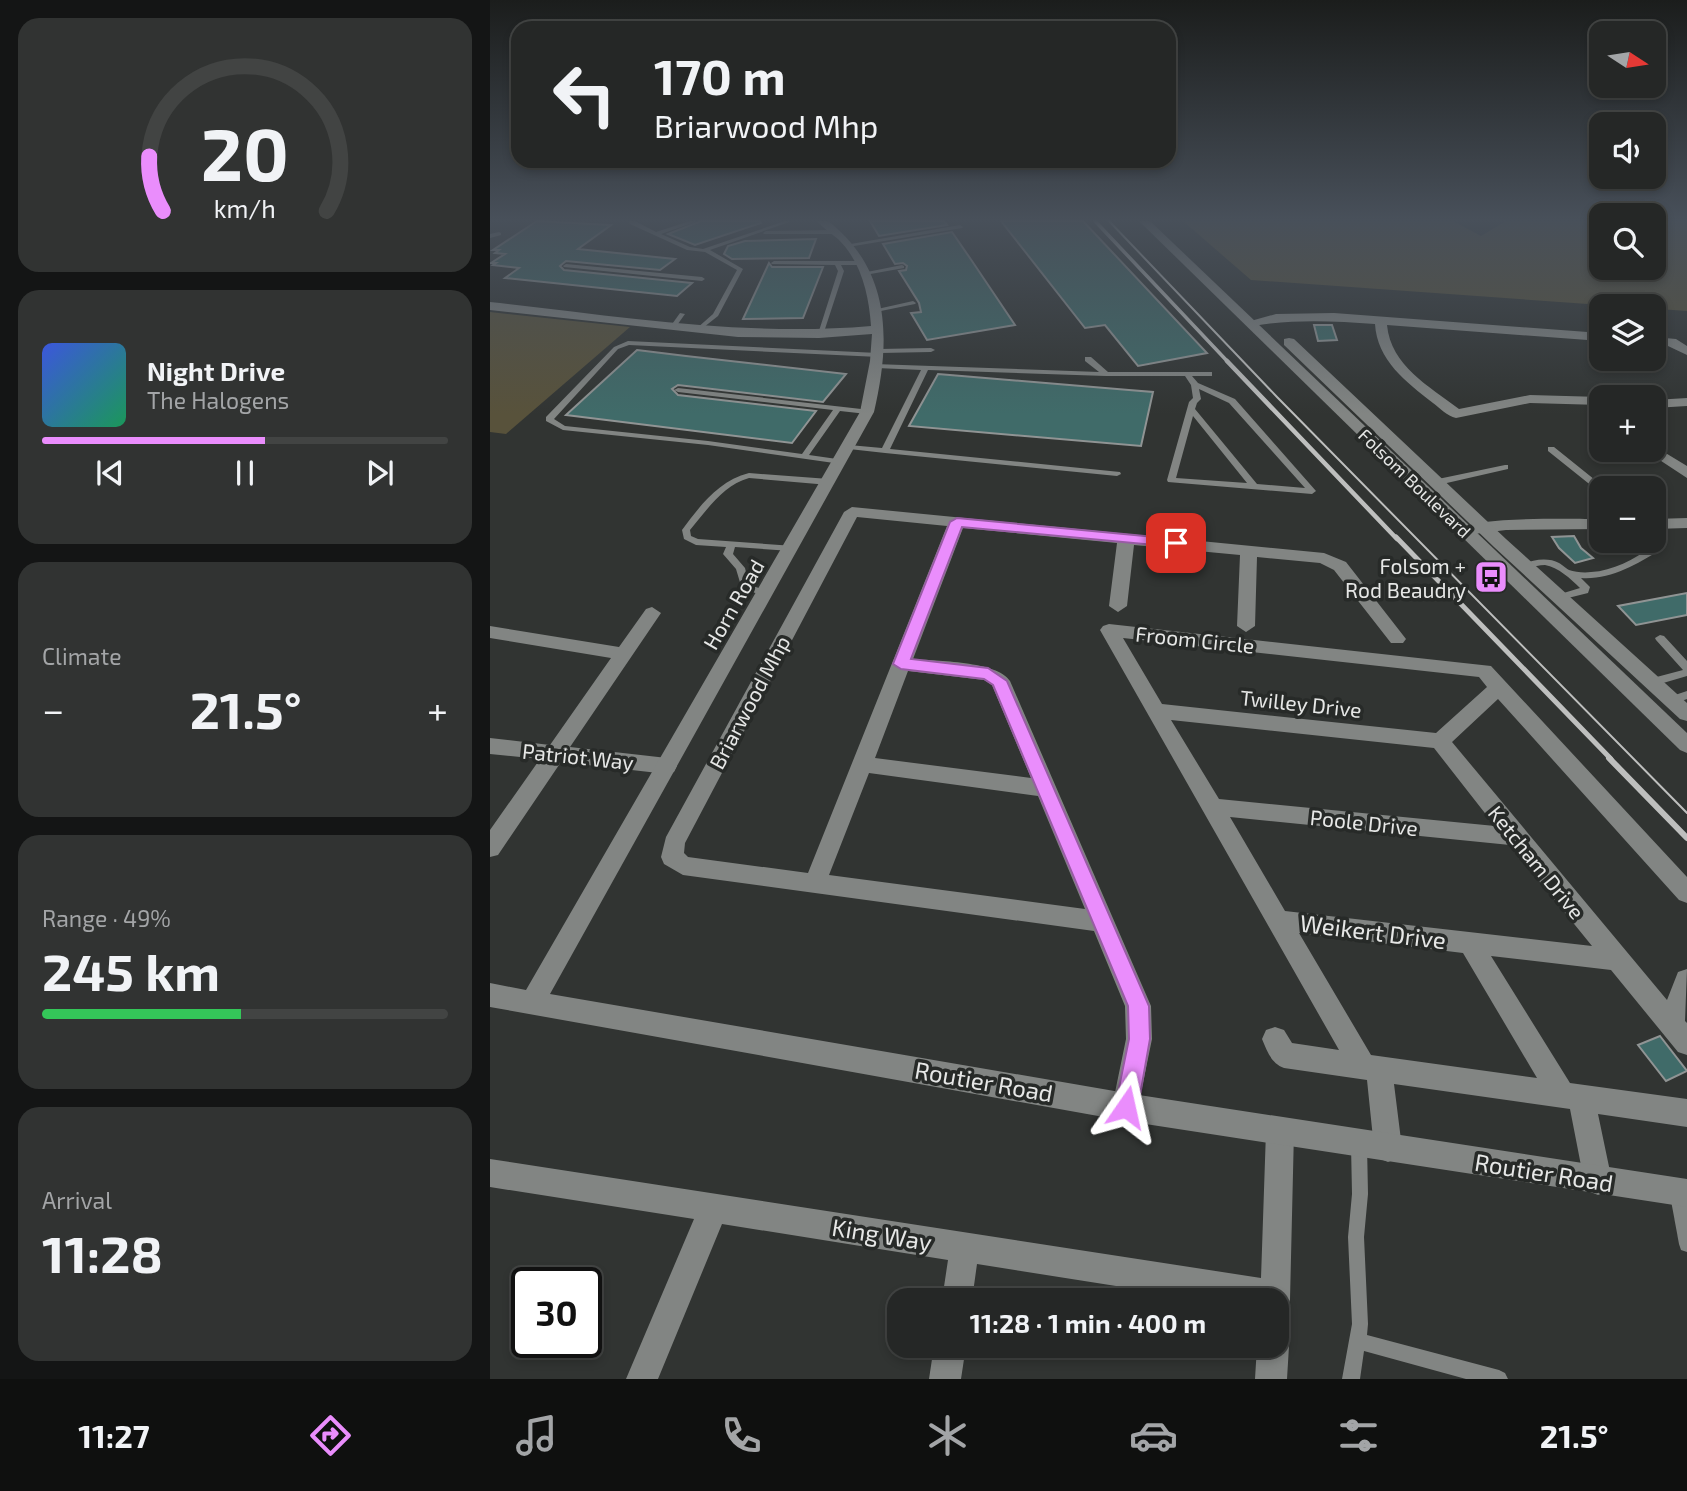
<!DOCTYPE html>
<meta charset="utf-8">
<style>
:root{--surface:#252726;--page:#313332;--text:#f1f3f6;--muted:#a3a5a7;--line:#424443;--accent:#ea8dfc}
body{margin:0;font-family:"Exo 2",sans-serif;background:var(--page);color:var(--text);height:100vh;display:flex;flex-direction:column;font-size:26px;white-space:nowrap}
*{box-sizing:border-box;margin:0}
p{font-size:23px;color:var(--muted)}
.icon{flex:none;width:38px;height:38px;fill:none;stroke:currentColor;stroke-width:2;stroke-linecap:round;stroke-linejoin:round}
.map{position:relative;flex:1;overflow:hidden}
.side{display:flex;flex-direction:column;gap:18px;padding:18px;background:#141515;width:490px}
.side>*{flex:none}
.top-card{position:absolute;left:21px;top:21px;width:665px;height:147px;border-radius:21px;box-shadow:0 4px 10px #0003,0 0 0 2px var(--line);background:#252726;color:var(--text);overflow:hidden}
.needle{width:46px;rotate:102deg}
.buttons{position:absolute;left:1099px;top:21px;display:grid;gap:14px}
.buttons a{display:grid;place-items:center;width:77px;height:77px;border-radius:14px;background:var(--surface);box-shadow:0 4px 10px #0003,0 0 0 2px var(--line);font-size:35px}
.speed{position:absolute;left:21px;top:1267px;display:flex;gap:14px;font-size:35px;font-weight:700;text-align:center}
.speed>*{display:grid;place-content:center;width:91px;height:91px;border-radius:50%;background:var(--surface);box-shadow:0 4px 10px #0003,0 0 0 2px var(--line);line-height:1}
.speed .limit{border:4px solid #111;border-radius:10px;background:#fff;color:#111}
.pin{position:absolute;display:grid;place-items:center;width:60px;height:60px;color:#fff;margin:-30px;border-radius:14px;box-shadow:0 4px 10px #0006}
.me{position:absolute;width:77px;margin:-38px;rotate:11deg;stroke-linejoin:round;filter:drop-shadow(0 0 5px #0008)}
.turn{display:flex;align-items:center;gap:24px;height:147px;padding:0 28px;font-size:32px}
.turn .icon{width:91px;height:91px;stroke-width:2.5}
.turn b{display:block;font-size:49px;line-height:60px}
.big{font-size:52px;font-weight:700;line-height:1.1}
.side .card{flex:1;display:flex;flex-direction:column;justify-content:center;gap:10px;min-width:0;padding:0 24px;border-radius:21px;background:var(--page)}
.side .dial{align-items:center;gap:0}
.dial svg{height:182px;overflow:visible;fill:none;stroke:var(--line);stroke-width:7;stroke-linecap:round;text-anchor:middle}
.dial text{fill:var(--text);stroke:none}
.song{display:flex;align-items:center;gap:21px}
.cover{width:84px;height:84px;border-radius:10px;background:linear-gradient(135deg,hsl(230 70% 55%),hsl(150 70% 35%))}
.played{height:7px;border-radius:4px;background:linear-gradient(90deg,var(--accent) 55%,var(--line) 55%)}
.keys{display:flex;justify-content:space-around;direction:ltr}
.heat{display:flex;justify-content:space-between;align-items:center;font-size:38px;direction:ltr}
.charge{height:10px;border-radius:5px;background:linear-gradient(90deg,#34c759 49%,var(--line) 0)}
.trip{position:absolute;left:397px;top:1288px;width:402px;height:70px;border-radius:21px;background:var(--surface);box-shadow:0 4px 10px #0003,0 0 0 2px var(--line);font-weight:700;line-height:70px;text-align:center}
.menu{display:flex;height:112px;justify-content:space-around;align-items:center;background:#0f100f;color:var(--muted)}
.menu .icon{width:49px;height:49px}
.menu .on{color:var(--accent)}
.menu b{font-size:32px;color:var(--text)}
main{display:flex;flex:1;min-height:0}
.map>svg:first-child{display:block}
.green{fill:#58523b}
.building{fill:#406b69;stroke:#909494;stroke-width:2}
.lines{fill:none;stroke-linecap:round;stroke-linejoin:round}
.service{fill:#828583;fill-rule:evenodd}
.minor{fill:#828583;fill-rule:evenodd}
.tertiary{fill:#828583;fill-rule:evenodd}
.secondary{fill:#828583;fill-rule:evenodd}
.tram{stroke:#bebfbe;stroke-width:2}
.rail-far3{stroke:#bebfbe;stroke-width:3.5}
.rail-far2{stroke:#bebfbe;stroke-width:4.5}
.rail-far1{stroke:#bebfbe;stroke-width:5}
.rail{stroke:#bebfbe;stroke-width:6}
.route{fill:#ea8dfc;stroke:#985ca4;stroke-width:2}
.labels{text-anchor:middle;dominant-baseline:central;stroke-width:7;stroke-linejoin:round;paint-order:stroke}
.far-street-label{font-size:18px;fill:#e6e7e6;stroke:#272a28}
.poi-label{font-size:21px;fill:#e6e7e6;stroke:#272a28;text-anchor:end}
.street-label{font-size:21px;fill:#e6e7e6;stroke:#272a28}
.near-street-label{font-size:24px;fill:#e6e7e6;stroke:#272a28}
</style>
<main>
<section class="side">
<div class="card dial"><svg viewBox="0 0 100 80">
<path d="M14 69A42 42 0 1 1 86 69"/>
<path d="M14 69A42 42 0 0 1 8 45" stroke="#ea8dfc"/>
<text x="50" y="56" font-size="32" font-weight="700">20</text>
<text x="50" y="72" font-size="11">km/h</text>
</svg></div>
<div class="card">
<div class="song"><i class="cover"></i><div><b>Night Drive</b><p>The Halogens</p></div></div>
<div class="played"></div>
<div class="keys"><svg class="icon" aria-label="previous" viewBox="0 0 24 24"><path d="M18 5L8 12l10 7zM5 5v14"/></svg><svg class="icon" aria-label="pause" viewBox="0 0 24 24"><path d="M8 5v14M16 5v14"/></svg><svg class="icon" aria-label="next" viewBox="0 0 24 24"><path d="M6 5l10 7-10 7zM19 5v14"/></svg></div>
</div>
<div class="card"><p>Climate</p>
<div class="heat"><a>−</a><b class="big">21.5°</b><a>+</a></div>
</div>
<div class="card"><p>Range · 49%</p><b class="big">245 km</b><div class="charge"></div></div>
<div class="card"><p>Arrival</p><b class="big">11:28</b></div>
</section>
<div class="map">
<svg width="1197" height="1379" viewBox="0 0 1197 1379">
<rect width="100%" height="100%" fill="#313432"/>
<!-- green -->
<g class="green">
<polygon points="693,221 963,221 991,236 1016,221 1111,221 1111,268 1164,268 1164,221 1197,221 1197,311 761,280"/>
<polygon points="0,312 140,327 16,434 0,432"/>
</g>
<!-- building -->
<g class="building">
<polygon points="47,221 121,225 88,249 185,259 170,270 76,261 70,266 74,270 202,283 187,296 15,278 29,268 3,265 6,263 1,263 15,254 5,253 9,250 3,250"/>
<polygon points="211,221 270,221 271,223 205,245 178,234"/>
<polygon points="380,221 454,221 457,225 389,236"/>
<polygon points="511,221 593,221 717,353 648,366 615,325 595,328"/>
<polygon points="462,232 482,261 525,325 437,340 421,313 431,312 429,303 409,271 416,270 417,266 413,263 405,264 393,244"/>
<polygon points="326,239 319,258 242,259 234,254 238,246 255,241"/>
<polygon points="279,263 282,267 333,267 313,318 253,319"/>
<polygon points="824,325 842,325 847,340 828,341"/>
<polygon points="147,350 196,356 356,374 333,402 188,385 182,389 188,395 326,411 302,443 76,415"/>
<polygon points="448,374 639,390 663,392 651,446 419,426"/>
<polygon points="1084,536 1091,548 1103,558 1085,563 1069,548 1062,537"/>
<polygon points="1197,593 1197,615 1146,625 1128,606"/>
<polygon points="1170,1036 1197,1071 1176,1081 1148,1045"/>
</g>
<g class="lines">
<!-- service -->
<g class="service">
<polygon points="139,221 145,221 166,232 200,221 208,221 171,234 200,247 213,249 295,221 302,221 220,250 253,269 228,316 209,331 206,329 223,314 247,270 215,252 197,250 140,224"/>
<polygon points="470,225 473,227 472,228 358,247 355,245"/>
<polygon points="276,231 347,230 350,232 347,234 274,234 273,233"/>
<polygon points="9,232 11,233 11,235 0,238 0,234"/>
<polygon points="284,261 370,261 373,263 370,265 351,265 354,271 333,335 328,334 348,271 345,265 282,264 281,263"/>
<polygon points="76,264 212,277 215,279 212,281 74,267 73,266"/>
<polygon points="412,265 414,266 414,268 375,275 372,273"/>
<polygon points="423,301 426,303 425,304 386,312 383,310"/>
<polygon points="190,313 195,314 185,328 181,328 180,327"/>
<polygon points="138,341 388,353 385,351 389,349 441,348 445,350 441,352 390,353 393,355 389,357 139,345 128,349 64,419 75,426 218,441 312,454 343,410 188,392 184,390 188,388 380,410 380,414 377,414 350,411 319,455 354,460 354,464 351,464 218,445 73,430 56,421 56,417 124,347"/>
<path d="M595,357H601L618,372H722V376H702L708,383L745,399L826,491L822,494L678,482L677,480L699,402L703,398L701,385L695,376H616L438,370L400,449L630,472L631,474L627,476L395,453L359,449L355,447L359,445L392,448L431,370L387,368L383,366L384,364L609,372L595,361ZM709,389L739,403L815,488L767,484L705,409L707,403L711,399ZM703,416L757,483L686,478Z"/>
<polygon points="1058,447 1064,447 1115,488 1111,488 1111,491 1108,491 1058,451"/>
<polygon points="1015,465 1018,465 1018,469 948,485 944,482 948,479"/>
<path d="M259,473L339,479L343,482L339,485L259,478C233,485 217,510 200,530L201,536L208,539L304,546L306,548L301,551L245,547L243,554L255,568L259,585L279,591L281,593L276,596L252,589L246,569L233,554L236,547L206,545L194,539L192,530C210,506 228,481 259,473Z"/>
<path d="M1164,538L1166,539L1172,548L1170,550C1146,565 1120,580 1091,578L1100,587L1098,593L1070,600L1067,599L1065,597L1067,595L1090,588C1081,579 1068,567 1055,565C1046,565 1040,570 1032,565C1042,559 1059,557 1069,563C1074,566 1074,567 1079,570C1085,572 1094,573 1101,572C1123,571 1144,559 1162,547L1159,541H1164Z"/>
<polygon points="1170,635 1174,636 1197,661 1197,676 1163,686 1159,685 1158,682 1159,679 1193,670 1166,640 1165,638"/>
<polygon points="1197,691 1197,699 1183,704 1178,700 1179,697"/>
<polygon points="869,1137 874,1140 877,1145 878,1194 874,1237 878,1324 877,1335 1009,1370 1015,1373 1018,1379 976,1379 874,1351 870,1379 852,1379 862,1324 858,1237 862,1194 861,1145 864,1140"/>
<polygon points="1188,1187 1194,1189 1197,1201 1197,1252 1191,1250 1189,1244 1180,1195 1182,1189"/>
</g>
<!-- minor -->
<g class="minor">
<path d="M844,313L1111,333V341L897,325C901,366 939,386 969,409L1040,395L1111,397V405L1040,403L966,418C957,416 950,408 943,403C916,382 887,360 885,324C844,321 803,319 763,326L757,322L786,314Z"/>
<polygon points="1164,337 1186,339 1197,346 1197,355 1178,346 1164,345"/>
<polygon points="1197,398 1197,406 1164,408 1164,400"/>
<polygon points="1164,446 1197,466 1197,478 1159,453 1157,450 1164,450"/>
<path d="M362,507L834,553L856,562L916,639L913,643H901L844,570L830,563L767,557L765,626L756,632L747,626L750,555L644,545L637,606L628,612L619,606L627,543L473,528L423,659C445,661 508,661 520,681L661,1006L662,1039L646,1117L636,1121L626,1117L622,1107L636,1039L635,1006L604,931L193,875L174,864L171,857L176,837L354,512ZM367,517L457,526L318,873L198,857L194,853L195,843ZM418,671L494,680L502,685L541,778L385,758ZM379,773L548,796L595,909L339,875Z"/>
<polygon points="162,607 171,613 80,747 177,758 184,760 187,766 184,772 177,774 71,762 8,855 0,857 0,830 50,759 0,754 0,738 60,745 121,658 0,638 0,626 129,647 156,609"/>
<path d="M619,624L1001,666L1197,877V903L1189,900L1008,699L962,742L1177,1000L1188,972L1197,969L1195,1021L1197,1023V1055L1188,1052L1121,970L1001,956L1080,1083L1197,1099V1127L1108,1114L1122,1181L1118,1191L1108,1195L1098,1191L1094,1181L1080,1109L904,1084L912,1148L908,1158L898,1162L888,1158L884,1148L877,1080L794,1068C781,1063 777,1051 772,1039L776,1030L785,1027L794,1030L802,1043L849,1050L610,630L613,626ZM633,638L989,677L997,687L946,733L672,704ZM681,720L944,748L1005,826L729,799ZM740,817L1020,845L1102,946L795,911ZM809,933L973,953L1047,1078L881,1055Z"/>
<polygon points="790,1117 800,1121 804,1131 800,1300 796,1311 788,1314 788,1300 715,1300 487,1264 482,1300 452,1300 458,1260 232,1224 168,1379 136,1379 204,1219 0,1187 0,1159 771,1278 776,1131 780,1121"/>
<polygon points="788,1332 794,1335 799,1346 797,1379 765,1379 767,1346 788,1346"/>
<polygon points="444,1346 476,1346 471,1379 439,1379"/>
</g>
<!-- tertiary -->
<g class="tertiary">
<path d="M327,221H338C401,270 401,340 384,412L60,994L636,1093L1197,1179V1207L636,1121L0,1007V983L36,990L370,412L380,361L382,334L329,338L248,337L0,310V302C127,316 253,337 381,326C379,295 371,261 348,239C341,233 333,228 327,221Z"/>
<polygon points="1197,518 1197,528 1164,529 1164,519"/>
<path d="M1111,519V529L1016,530L976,535L968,530C982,516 1086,519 1111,519Z"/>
</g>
<!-- secondary -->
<g class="secondary">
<polygon points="649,221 660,221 1197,733 1197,753 1190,750"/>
<polygon points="799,338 804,339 1016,539 1197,703 1197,721 1190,719 1004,547 794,345 794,339"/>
</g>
<!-- tram -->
<polyline class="tram" points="619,221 787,397 1197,813"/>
<!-- rail-far3 -->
<polyline class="rail-far3" points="605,221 738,362"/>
<!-- rail-far2 -->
<polyline class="rail-far2" points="737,361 907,539"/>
<!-- rail-far1 -->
<polyline class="rail-far1" points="906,537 1121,759"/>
<!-- rail -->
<polyline class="rail" points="1119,758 1197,838"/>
</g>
<!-- sky -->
<linearGradient id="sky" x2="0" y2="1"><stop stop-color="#1b1d1c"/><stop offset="0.53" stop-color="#48505a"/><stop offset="1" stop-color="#48505a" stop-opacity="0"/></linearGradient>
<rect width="1197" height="414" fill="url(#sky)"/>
<!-- route -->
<polygon class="route" points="467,518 686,539 692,543 686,547 472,527 421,659 498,668 517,681 659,1006 660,1039 648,1107 644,1115 636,1118 629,1115 625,1107 639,1039 638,1006 503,685 494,679 411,669 403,664 460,522"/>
<!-- icons -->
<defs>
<symbol id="bus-square" viewBox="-11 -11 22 22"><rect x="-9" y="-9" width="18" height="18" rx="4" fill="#ea8dfc" stroke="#272a28"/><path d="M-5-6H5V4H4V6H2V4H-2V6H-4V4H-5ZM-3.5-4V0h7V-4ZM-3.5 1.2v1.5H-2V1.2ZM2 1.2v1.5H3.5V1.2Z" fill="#111"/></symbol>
</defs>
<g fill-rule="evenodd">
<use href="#bus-square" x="982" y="558" width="38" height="38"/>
</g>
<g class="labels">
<!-- far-street labels -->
<g class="far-street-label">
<text transform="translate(925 483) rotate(44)">Folsom Boulevard</text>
</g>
<!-- poi labels -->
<g class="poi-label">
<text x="976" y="565">Folsom +<tspan x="976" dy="24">Rod Beaudry</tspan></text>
</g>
<!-- street labels -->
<g class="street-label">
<text transform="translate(243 604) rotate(-60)">Horn Road</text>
<text transform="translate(705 639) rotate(6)">Froom Circle</text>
<text transform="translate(259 702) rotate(-62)">Briarwood Mhp</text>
<text transform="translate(811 703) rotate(6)">Twilley Drive</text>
<text transform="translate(88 756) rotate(6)">Patriot Way</text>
<text transform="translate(874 822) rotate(6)">Poole Drive</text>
<text transform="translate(1047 862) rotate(51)">Ketcham Drive</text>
</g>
<!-- near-street labels -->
<g class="near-street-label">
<text transform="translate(883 931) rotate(7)">Weikert Drive</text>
<text transform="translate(494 1081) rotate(10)">Routier Road</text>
<text transform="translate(1054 1172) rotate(9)">Routier Road</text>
<text transform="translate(392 1234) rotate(9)">King Way</text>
</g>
</g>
</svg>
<div class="buttons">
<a><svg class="needle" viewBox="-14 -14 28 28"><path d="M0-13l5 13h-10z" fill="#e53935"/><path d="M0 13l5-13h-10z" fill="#a3a5a7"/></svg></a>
<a><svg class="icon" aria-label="sound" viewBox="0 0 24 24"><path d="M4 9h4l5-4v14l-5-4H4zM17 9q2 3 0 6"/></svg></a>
<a><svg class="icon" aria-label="search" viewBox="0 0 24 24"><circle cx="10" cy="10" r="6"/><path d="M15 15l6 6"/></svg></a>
<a><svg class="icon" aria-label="layers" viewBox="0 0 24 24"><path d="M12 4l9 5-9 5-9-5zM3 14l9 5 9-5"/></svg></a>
<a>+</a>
<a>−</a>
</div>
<div class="speed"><div class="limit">30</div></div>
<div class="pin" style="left:686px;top:543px;background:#d93025"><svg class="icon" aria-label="arrive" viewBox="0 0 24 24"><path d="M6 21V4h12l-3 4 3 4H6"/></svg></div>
<svg class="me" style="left:636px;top:1107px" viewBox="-20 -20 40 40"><path d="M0-17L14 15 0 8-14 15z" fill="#ea8dfc" stroke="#fff" stroke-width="4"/></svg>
<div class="trip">11:28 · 1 min · 400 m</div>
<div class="top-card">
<div class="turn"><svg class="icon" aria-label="left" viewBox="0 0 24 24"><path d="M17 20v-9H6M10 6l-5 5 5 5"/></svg><div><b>170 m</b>Briarwood Mhp</div></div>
</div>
</div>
</main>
<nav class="menu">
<b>11:27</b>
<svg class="icon on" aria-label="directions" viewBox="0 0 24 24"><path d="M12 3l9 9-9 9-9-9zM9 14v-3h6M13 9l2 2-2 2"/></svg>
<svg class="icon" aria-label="music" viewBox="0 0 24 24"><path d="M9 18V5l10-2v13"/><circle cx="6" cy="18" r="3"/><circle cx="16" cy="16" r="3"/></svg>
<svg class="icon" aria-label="phone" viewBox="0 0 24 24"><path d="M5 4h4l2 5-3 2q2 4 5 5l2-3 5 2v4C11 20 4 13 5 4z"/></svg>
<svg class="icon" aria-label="climate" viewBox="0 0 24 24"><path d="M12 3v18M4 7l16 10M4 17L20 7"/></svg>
<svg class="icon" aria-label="car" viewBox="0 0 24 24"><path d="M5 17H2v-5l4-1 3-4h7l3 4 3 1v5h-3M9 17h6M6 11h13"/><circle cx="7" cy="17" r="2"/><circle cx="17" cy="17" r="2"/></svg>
<svg class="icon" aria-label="filters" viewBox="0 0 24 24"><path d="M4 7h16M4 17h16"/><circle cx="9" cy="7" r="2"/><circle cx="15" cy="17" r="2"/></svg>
<b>21.5°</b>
</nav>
